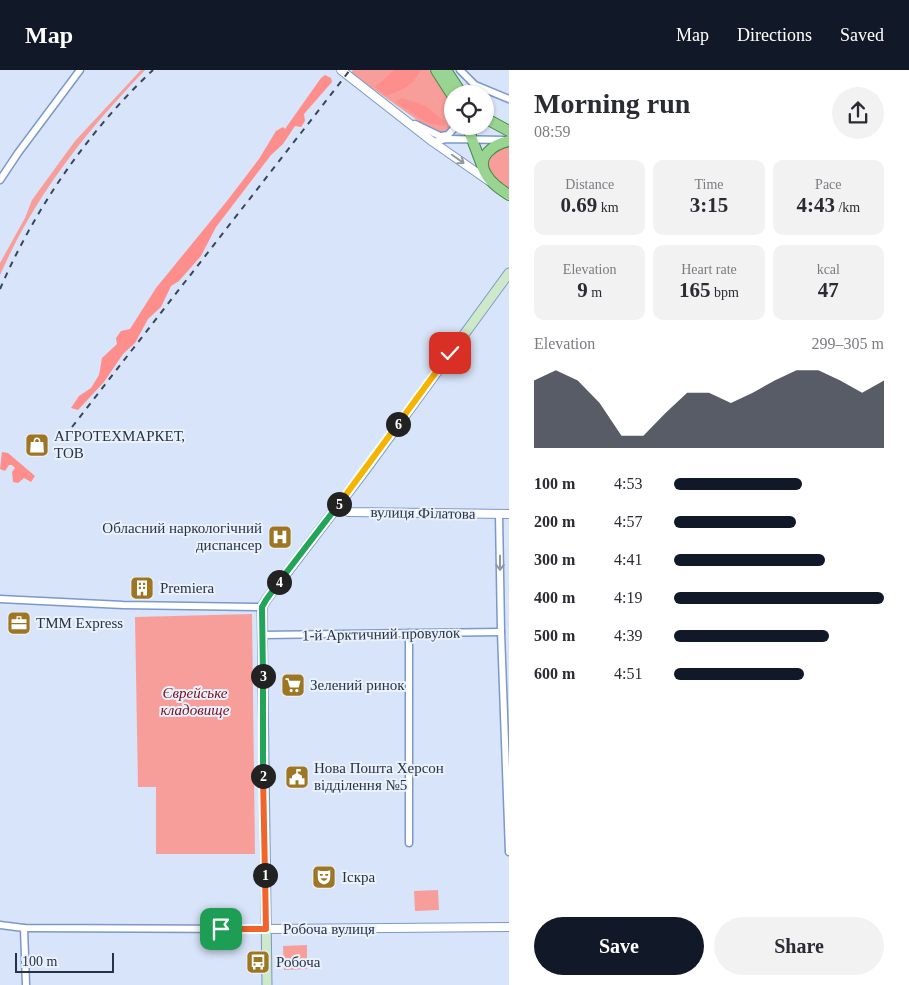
<!DOCTYPE html>
<meta charset="utf-8">
<style>
:root{--surface:#fff;--page:#f2f2f3;--text:#2b2b33;--muted:#7c7c81;--accent:#111827}
body{margin:0;font-family:"Times New Roman",serif;background:var(--page);color:var(--text);height:100vh;display:flex;flex-direction:column;font-size:19px;white-space:nowrap}
*{box-sizing:border-box;margin:0}
p{font-size:16px;color:var(--muted)}
.icon{flex:none;width:28px;height:28px;fill:none;stroke:currentColor;stroke-width:2;stroke-linecap:round;stroke-linejoin:round}
.map{position:relative;flex:1;overflow:hidden}
.panel{display:flex;flex-direction:column;background:var(--surface);width:400px}
.panel>*{flex:none}
.buttons{position:absolute;left:444px;top:15px;display:grid;gap:10px}
.buttons a{display:grid;place-items:center;width:50px;height:50px;border-radius:50%;background:var(--surface);box-shadow:0 1px 4px #0004;font-size:25px}
.scale{position:absolute;left:15px;bottom:12px;width:99px;box-sizing:border-box;padding-left:5px;border:2px solid #263246;border-top:0;font-size:14px;line-height:18px;white-space:nowrap;color:#263246;-webkit-text-stroke:4px #eaf1fc;paint-order:stroke}
.pin{position:absolute;display:grid;place-items:center;width:42px;height:42px;color:#fff;margin:-21px;border-radius:10px;box-shadow:0 2px 8px #0006}
.km{position:absolute;width:25px;height:25px;margin:-12px;border-radius:50%;background:#222;color:#fff;font-size:14px;line-height:25px;text-align:center}
.round{display:grid;place-items:center;flex:none;width:52px;height:52px;border-radius:26px;background:var(--page)}
.head{display:flex;align-items:center;justify-content:space-between;height:85px;padding:0 25px}
h1{font-size:28px;font-weight:800;line-height:38px}
.metrics{display:grid;grid-template-columns:repeat(3,1fr);gap:8px;height:85px;padding:5px 25px}
.metrics div{display:grid;align-content:center;border-radius:10px;background:var(--page);text-align:center}
.metrics b{font-size:21px;font-weight:800}
.metrics small{font-size:14px;font-weight:400}
.metrics p{font-size:14px}
.chart{height:140px;padding:10px 25px}
.chart p{display:flex;justify-content:space-between}
.chart svg{width:100%;height:90px;margin-top:5px;fill:var(--accent);opacity:.7}
.primary-button{display:flex;gap:10px;margin-top:auto;padding:10px 25px}
.primary-button a{flex:1;height:58px;border-radius:30px;background:var(--accent);color:#fff;font-size:20px;font-weight:800;line-height:58px;text-align:center}
.primary-button a+a{background:var(--page);color:var(--text)}
ul{padding:0 25px;list-style:none;font-size:16px}
li{display:grid;grid-template-columns:80px 60px 1fr;align-items:center;height:38px}
li i{height:12px;border-radius:6px;background:var(--accent)}
header{display:flex;align-items:center;gap:30px;box-sizing:border-box;height:70px;padding:0 25px;background:var(--accent);color:#fff}
header strong{font-size:24px}
nav{display:flex;gap:28px;margin-inline-start:auto;font-size:18px}
main{display:flex;flex:1;min-height:0}
.map>svg:first-child{display:block}
.green{fill:#f79e9b}
.forest{fill:#fd8e8c}
.lines{fill:none;stroke-linecap:round;stroke-linejoin:round}
.minor-casing{stroke:#7b98c9;stroke-width:9}
.tertiary-casing{stroke:#7b98c9;stroke-width:10}
.secondary-casing{stroke:#7b98c9;stroke-width:11}
.primary-casing{stroke:#468849;stroke-width:12}
.minor{stroke:#fff;stroke-width:6}
.tertiary{stroke:#fff;stroke-width:8}
.secondary{stroke:#cde9c9;stroke-width:9}
.primary{stroke:#9ad492;stroke-width:10}
.rail{stroke:#394559;stroke-width:2;stroke-dasharray:6 6;stroke-linecap:butt}
.oneway{stroke:#9298a2}
.split-1-casing{stroke:#fff;stroke-width:10}
.split-2-casing{stroke:#fff;stroke-width:10}
.split-3-casing{stroke:#fff;stroke-width:10}
.split-4-casing{stroke:#fff;stroke-width:10}
.split-5-casing{stroke:#fff;stroke-width:10}
.split-6-casing{stroke:#fff;stroke-width:10}
.split-7-casing{stroke:#fff;stroke-width:10}
.split-1{stroke:#f0652b;stroke-width:6}
.split-2{stroke:#f0652b;stroke-width:6}
.split-3{stroke:#22a559;stroke-width:6}
.split-4{stroke:#22a559;stroke-width:6}
.split-5{stroke:#22a559;stroke-width:6}
.split-6{stroke:#f5b400;stroke-width:6}
.split-7{stroke:#f5b400;stroke-width:6}
.labels{text-anchor:middle;dominant-baseline:central;stroke-width:4;stroke-linejoin:round;paint-order:stroke}
.poi-label{font-size:15px;fill:#263246;stroke:#eaf1fc;text-anchor:start}
.street-label{font-size:15px;fill:#263246;stroke:#eaf1fc}
.park-label{font-size:15px;font-style:italic;fill:#730f1c;stroke:#eaf1fc}
</style>
<header>
<strong>Map</strong>
<nav><a>Map</a><a>Directions</a><a>Saved</a></nav>
</header>
<main>
<div class="map">
<svg width="509" height="915" viewBox="0 0 509 915">
<rect width="100%" height="100%" fill="#d8e4f9"/>
<!-- green -->
<g class="green">
<path d="M141 0H145C84 64 36 124 0 205V193L25 148 32 130 75 71Z"/>
<path d="M353 0H429L452 34V56C446 62 443 64 434 62L351 3Z"/>
<path d="M509 76V120C494 108 479 99 493 80Z"/>
<polygon points="252,544 255,784 156,784 156,717 138,717 135,547"/>
<polygon points="438,820 439,840 415,841 414,821"/>
<polygon points="307,875 307,899 284,900 283,876"/>
</g>
<!-- forest -->
<g class="forest">
<path d="M394 0H421C411 17 403 20 386 26L375 17Z"/>
<polygon points="325,5 331,8 332,12 304,44 305,51 301,57 295,56 283,74 271,85 216,157 201,186 179,211 171,216 161,237 148,249 135,273 123,284 104,312 78,340 71,338 79,326 91,318 99,305 102,288 117,274 116,268 121,261 130,259 156,218 227,131 259,89 276,61 283,57 285,59 321,8"/>
<polygon points="402,28 426,36 445,52 443,56 428,53 398,34 397,30"/>
<polygon points="2,382 8,383 35,406 31,412 24,408 18,413 13,412 12,402 15,398 12,395 9,395 5,401 0,399"/>
</g>
<g class="lines">
<!-- minor casing -->
<g class="minor-casing">
<g id="minor">
<polyline points="460,0 475,15 509,29"/>
<polyline points="415,54 444,68"/>
<polyline points="441,66 448,65 456,56"/>
<polyline points="433,72 446,69 505,70"/>
<polyline points="0,110 18,83 80,0"/>
<polyline points="499,444 501,562 509,782"/>
<polyline points="0,529 123,535 262,537"/>
<polyline points="409,563 409,773"/>
<polyline points="262,565 501,562"/>
<polyline points="0,855 24,858 266,859"/>
<polyline points="24,858 26,915"/>
</g>
</g>
<!-- tertiary casing -->
<g class="tertiary-casing">
<g id="tertiary">
<polyline points="341,0 433,72 489,111"/>
<polyline points="338,435 348,442 509,444"/>
<polyline points="266,859 509,857"/>
</g>
</g>
<!-- secondary casing -->
<g class="secondary-casing">
<polyline id="secondary" points="267,915 262,537 266,530 366,399 509,203"/>
</g>
<!-- primary casing -->
<g class="primary-casing">
<g id="primary">
<polyline points="436,0 452,25"/>
<polyline points="446,0 462,24"/>
<polyline points="485,48 509,61"/>
<polyline points="467,56 483,98"/>
<path d="M509 71C495 74 475 86 486 104 491 113 500 119 509 125"/>
</g>
</g>
<!-- minor -->
<use href="#minor" class="minor"/>
<!-- tertiary -->
<use href="#tertiary" class="tertiary"/>
<!-- secondary -->
<use href="#secondary" class="secondary"/>
<!-- primary -->
<use href="#primary" class="primary"/>
<!-- rail -->
<g class="rail">
<path d="M0 219C35 138 89 60 153 0"/>
<polyline points="72,357 350,0"/>
</g>
</g>
<!-- one-way arrows -->
<defs><path id="oneway-shaft" d="M-6 0H5M1.5-3L5.5 0L1.5 3" fill="none" stroke-width="1.6" stroke-linecap="round" stroke-linejoin="round" transform="scale(1.25)"/></defs>
<g class="oneway">
<use href="#oneway-shaft" transform="translate(458 89) rotate(35)"/>
<use href="#oneway-shaft" transform="translate(500 493) rotate(90)"/>
</g>
<g class="lines">
<!-- split-1 casing -->
<g class="split-1-casing">
<polyline id="split-1" points="221,859 266,859 265,805"/>
</g>
<!-- split-2 casing -->
<g class="split-2-casing">
<polyline id="split-2" points="263,706 265,805"/>
</g>
<!-- split-3 casing -->
<g class="split-3-casing">
<polyline id="split-3" points="263,606 263,706"/>
</g>
<!-- split-4 casing -->
<g class="split-4-casing">
<polyline id="split-4" points="263,606 262,537 266,530 279,512"/>
</g>
<!-- split-5 casing -->
<g class="split-5-casing">
<polyline id="split-5" points="279,512 339,434"/>
</g>
<!-- split-6 casing -->
<g class="split-6-casing">
<polyline id="split-6" points="339,434 398,354"/>
</g>
<!-- split-7 casing -->
<g class="split-7-casing">
<polyline id="split-7" points="398,354 450,283"/>
</g>
<!-- split-1 -->
<use href="#split-1" class="split-1"/>
<!-- split-2 -->
<use href="#split-2" class="split-2"/>
<!-- split-3 -->
<use href="#split-3" class="split-3"/>
<!-- split-4 -->
<use href="#split-4" class="split-4"/>
<!-- split-5 -->
<use href="#split-5" class="split-5"/>
<!-- split-6 -->
<use href="#split-6" class="split-6"/>
<!-- split-7 -->
<use href="#split-7" class="split-7"/>
</g>
<!-- icons -->
<defs>
<g id="shop-square" transform="scale(1.25)"><rect x="-9" y="-9" width="18" height="18" rx="4" fill="#9e7623" stroke="#eaf1fc"/><path d="M-5-2.5h2.3a2.7 3.5 0 0 1 5.4 0H5L5.5 6h-11ZM-1.5-2.5h3a1.5 2.3 0 0 0-3 0Z" fill="#fff"/></g>
<g id="hospital-square" transform="scale(1.25)"><rect x="-9" y="-9" width="18" height="18" rx="4" fill="#9e7623" stroke="#eaf1fc"/><path d="M-5-5h3v3.5h4V-5h3V5h-3V1.5h-4V5h-3Z" fill="#fff"/></g>
<g id="building-square" transform="scale(1.25)"><rect x="-9" y="-9" width="18" height="18" rx="4" fill="#9e7623" stroke="#eaf1fc"/><path d="M-4-6H4V6H1V3H-1V6H-4ZM-2.5-4.3h1.7v1.8h-1.7ZM.8-4.3h1.7v1.8H.8ZM-2.5-1h1.7V.8h-1.7ZM.8-1h1.7V.8H.8Z" fill="#fff"/></g>
<g id="office-square" transform="scale(1.25)"><rect x="-9" y="-9" width="18" height="18" rx="4" fill="#9e7623" stroke="#eaf1fc"/><path d="M-6-3h4V-5.5h4V-3h4V5H-6ZM-1-4.5V-3h2v-1.5ZM-6 0V1H6V0Z" fill="#fff"/></g>
<g id="supermarket-square" transform="scale(1.25)"><rect x="-9" y="-9" width="18" height="18" rx="4" fill="#9e7623" stroke="#eaf1fc"/><path d="M-6-5.5h2.5l.6 2H6L4.5 2H-2.5L-4.4-4H-6ZM-1.5 3.2a1.3 1.3 0 1 0 .1 0ZM3 3.2a1.3 1.3 0 1 0 .1 0Z" fill="#fff"/></g>
<g id="civic-square" transform="scale(1.25)"><rect x="-9" y="-9" width="18" height="18" rx="4" fill="#9e7623" stroke="#eaf1fc"/><path d="M-.6-6.5H3V-4.5H.6V-3L4-1V1h2V6H-6V1h2V-1L-.6-3ZM-1.2 2.5V6h2.4V2.5Z" fill="#fff"/></g>
<g id="theatre-square" transform="scale(1.25)"><rect x="-9" y="-9" width="18" height="18" rx="4" fill="#9e7623" stroke="#eaf1fc"/><path d="M-5-5.5Q0-4 5-5.5V0Q5 5 0 6Q-5 5-5 0ZM-3.3-2.5H-1v1.5H-3.3ZM1-2.5H3.3v1.5H1ZM-2.8 1Q0 5.5 2.8 1Z" fill="#fff"/></g>
<g id="bus-square" transform="scale(1.25)"><rect x="-9" y="-9" width="18" height="18" rx="4" fill="#9e7623" stroke="#eaf1fc"/><path d="M-5-6H5V4H4V6H2V4H-2V6H-4V4H-5ZM-3.5-4V0h7V-4ZM-3.5 1.2v1.5H-2V1.2ZM2 1.2v1.5H3.5V1.2Z" fill="#fff"/></g>
</defs>
<g fill-rule="evenodd">
<use href="#shop-square" x="37" y="375"/>
<use href="#hospital-square" x="280" y="467"/>
<use href="#building-square" x="142" y="518"/>
<use href="#office-square" x="19" y="553"/>
<use href="#supermarket-square" x="293" y="615"/>
<use href="#civic-square" x="297" y="707"/>
<use href="#theatre-square" x="324" y="807"/>
<use href="#bus-square" x="258" y="892"/>
</g>
<g class="labels">
<!-- poi labels -->
<g class="poi-label">
<text x="54" y="366">АГРОТЕХМАРКЕТ,<tspan x="54" dy="17">ТОВ</tspan></text>
<text x="262" y="458" text-anchor="end">Обласний наркологічний<tspan x="262" dy="17">диспансер</tspan></text>
<text x="160" y="518">Premiera</text>
<text x="36" y="553">TMM Express</text>
<text x="310" y="615">Зелений ринок</text>
<text x="314" y="698">Нова Пошта Херсон<tspan x="314" dy="17">відділення №5</tspan></text>
<text x="342" y="807">Іскра</text>
<text x="276" y="892">Робоча</text>
</g>
<!-- street labels -->
<g class="street-label">
<text transform="translate(423 443) rotate(1)">вулиця Філатова</text>
<text transform="translate(381 564) rotate(-1)">1-й Арктичний провулок</text>
<text x="329" y="859">Робоча вулиця</text>
</g>
<!-- park labels -->
<g class="park-label">
<text x="195" y="623">Єврейське<tspan x="195" dy="17">кладовище</tspan></text>
</g>
</g>
</svg>
<div class="buttons">
<a><svg class="icon" aria-label="locate" viewBox="0 0 24 24"><circle cx="12" cy="12" r="6"/><path d="M12 2v4M12 18v4M2 12h4M18 12h4"/></svg></a>
</div>
<div class="scale">100 m</div>
<div class="pin" style="left:221px;top:859px;background:#1e9e55"><svg class="icon" aria-label="arrive" viewBox="0 0 24 24"><path d="M6 21V4h12l-3 4 3 4H6"/></svg></div>
<div class="pin" style="left:450px;top:283px;background:#d93025"><svg class="icon" aria-label="check" viewBox="0 0 24 24"><path d="M5 12l5 5 9-10"/></svg></div>
<b class="km" style="left:265px;top:805px">1</b>
<b class="km" style="left:263px;top:706px">2</b>
<b class="km" style="left:263px;top:606px">3</b>
<b class="km" style="left:279px;top:512px">4</b>
<b class="km" style="left:339px;top:434px">5</b>
<b class="km" style="left:398px;top:354px">6</b>
</div>
<section class="panel">
<div class="head"><div><h1>Morning run</h1><p>08:59</p></div><a class="round"><svg class="icon" aria-label="share" viewBox="0 0 24 24"><path d="M12 15V3M7 8l5-5 5 5M5 13v7h14v-7"/></svg></a></div>
<div class="metrics">
<div><p>Distance</p><b>0.69<small> km</small></b></div>
<div><p>Time</p><b>3:15</b></div>
<div><p>Pace</p><b>4:43<small> /km</small></b></div>
</div>
<div class="metrics">
<div><p>Elevation</p><b>9<small> m</small></b></div>
<div><p>Heart rate</p><b>165<small> bpm</small></b></div>
<div><p>kcal</p><b>47</b></div>
</div>
<div class="chart"><p><span>Elevation</span>299–305 m</p>
<svg viewBox="0 0 160 44" preserveAspectRatio="none"><path d="M0 44V11L10 6L20 11L30 22L40 38L50 38L60 27L70 17L80 17L90 22L100 17L110 11L120 6L130 6L140 11L150 17L160 11V44z"/></svg>
</div>
<ul>
<li><b>100 m</b>4:53<i style="width:61%"></i></li>
<li><b>200 m</b>4:57<i style="width:58%"></i></li>
<li><b>300 m</b>4:41<i style="width:72%"></i></li>
<li><b>400 m</b>4:19<i style="width:100%"></i></li>
<li><b>500 m</b>4:39<i style="width:74%"></i></li>
<li><b>600 m</b>4:51<i style="width:62%"></i></li>
</ul>
<div class="primary-button"><a>Save</a><a>Share</a></div>
</section>
</main>
